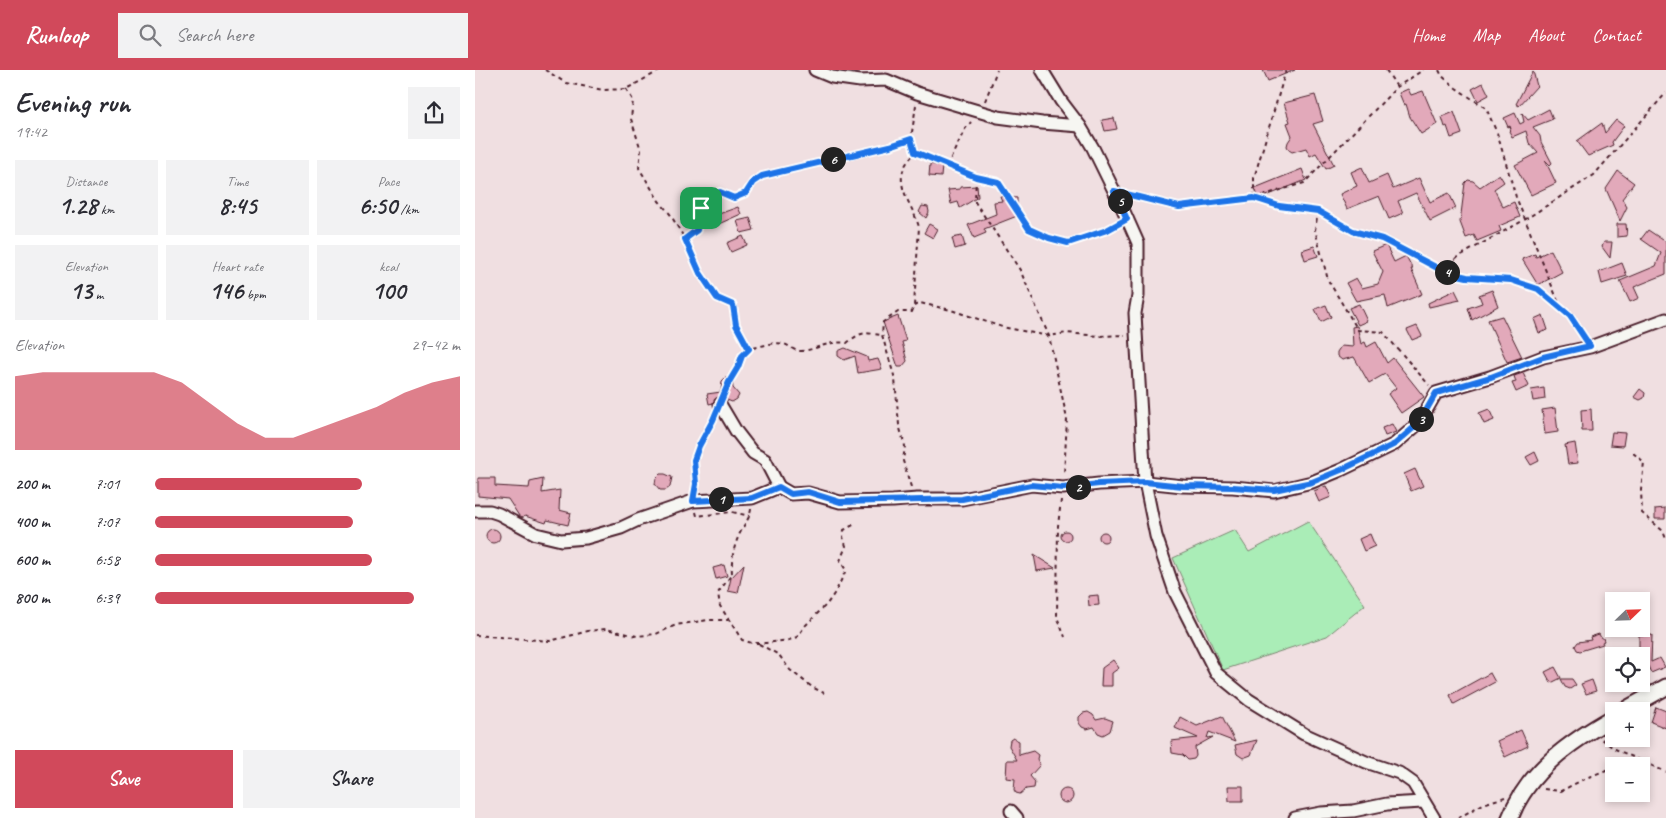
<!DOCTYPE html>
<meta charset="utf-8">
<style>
:root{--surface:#fff;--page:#f2f2f3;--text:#2b2b33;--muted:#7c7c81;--accent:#d1495b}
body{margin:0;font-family:Caveat,sans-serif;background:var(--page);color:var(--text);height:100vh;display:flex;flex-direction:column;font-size:19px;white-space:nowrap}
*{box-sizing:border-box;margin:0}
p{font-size:16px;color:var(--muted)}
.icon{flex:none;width:28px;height:28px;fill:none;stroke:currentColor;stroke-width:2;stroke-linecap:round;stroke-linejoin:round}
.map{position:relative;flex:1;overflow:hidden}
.drawer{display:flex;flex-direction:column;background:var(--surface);width:475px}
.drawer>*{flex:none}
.needle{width:32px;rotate:67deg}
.tools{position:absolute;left:1130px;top:522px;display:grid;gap:10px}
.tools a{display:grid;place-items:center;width:45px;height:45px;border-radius:0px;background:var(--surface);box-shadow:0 2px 8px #0003;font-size:25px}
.pin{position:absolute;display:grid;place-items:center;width:42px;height:42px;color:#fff;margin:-21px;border-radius:10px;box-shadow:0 2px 8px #0006}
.km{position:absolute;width:25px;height:25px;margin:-12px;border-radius:50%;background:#222;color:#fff;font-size:14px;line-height:25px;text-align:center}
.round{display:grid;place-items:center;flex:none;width:52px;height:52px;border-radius:0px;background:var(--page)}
.summary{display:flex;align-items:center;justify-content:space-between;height:85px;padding:0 15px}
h1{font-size:28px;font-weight:700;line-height:38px}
.stats{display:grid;grid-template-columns:repeat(3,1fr);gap:8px;height:85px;padding:5px 15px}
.stats div{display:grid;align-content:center;border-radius:0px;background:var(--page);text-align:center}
.stats b{font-size:25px;font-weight:700}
.stats small{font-size:14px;font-weight:400}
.stats p{font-size:14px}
.chart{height:140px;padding:10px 15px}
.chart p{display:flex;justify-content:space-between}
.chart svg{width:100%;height:90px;margin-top:5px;fill:var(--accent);opacity:.7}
.button{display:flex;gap:10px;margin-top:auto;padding:10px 15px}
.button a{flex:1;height:58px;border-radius:0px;background:var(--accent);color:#fff;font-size:20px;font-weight:700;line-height:58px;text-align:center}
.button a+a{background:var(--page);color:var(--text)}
ul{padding:0 15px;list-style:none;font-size:16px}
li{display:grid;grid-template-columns:80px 60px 1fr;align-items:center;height:38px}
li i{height:12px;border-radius:6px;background:var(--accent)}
header{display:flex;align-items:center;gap:30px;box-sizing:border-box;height:70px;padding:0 25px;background:var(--accent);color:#fff}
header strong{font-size:24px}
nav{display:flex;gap:28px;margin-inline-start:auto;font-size:18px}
.search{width:350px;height:45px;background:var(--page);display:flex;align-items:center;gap:12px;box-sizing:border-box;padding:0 18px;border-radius:0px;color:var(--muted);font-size:19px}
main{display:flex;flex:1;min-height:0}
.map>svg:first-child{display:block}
.green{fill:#aaedb7;stroke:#7a8671}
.building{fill:#e2a9ba;stroke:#4a1f2b}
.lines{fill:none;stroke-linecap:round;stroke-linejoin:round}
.street-casing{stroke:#4a1f2b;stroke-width:15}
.secondary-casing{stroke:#4a1f2b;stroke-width:19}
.path{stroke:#4a1f2b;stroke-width:2;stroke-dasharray:4 4;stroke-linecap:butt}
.street{stroke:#f6f6f2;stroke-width:11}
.secondary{stroke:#f6f6f2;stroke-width:15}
.route-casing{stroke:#fff;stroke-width:10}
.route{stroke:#1a73e8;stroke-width:6}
</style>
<header>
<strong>Runloop</strong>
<div class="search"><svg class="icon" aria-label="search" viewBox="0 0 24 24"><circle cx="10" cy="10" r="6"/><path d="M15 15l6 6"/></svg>Search here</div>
<nav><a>Home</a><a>Map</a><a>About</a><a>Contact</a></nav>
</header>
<main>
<section class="drawer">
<div class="summary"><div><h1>Evening run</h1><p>19:42</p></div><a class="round"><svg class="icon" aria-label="share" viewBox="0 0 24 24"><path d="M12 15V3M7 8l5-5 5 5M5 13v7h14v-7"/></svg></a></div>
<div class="stats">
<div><p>Distance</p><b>1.28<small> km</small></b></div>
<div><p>Time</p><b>8:45</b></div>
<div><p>Pace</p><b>6:50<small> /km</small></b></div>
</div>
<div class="stats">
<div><p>Elevation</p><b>13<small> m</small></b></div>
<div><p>Heart rate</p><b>146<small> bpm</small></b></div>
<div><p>kcal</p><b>100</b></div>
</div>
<div class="chart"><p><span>Elevation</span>29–42 m</p>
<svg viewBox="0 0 160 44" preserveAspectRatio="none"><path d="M0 44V8L10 6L20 6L30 6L40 6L50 6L60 11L70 21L80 31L90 38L100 38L110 33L120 28L130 23L140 16L150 11L160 8V44z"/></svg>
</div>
<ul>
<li><b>200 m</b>7:01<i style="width:68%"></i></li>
<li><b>400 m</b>7:07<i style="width:65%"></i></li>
<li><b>600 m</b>6:58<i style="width:71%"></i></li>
<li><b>800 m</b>6:39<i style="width:85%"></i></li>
</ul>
<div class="button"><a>Save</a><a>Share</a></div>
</section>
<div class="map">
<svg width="1191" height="748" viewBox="0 0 1191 748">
<rect width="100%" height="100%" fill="#f0dfe1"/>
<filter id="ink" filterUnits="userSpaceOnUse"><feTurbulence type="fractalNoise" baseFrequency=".02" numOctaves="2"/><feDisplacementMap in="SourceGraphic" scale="10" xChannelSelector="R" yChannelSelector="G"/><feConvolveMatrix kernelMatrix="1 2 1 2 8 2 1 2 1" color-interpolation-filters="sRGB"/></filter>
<g filter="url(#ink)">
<!-- green -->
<polygon class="green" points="833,451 890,535 852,566 748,600 698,488 760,460 774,482"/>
<!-- building -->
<g class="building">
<polygon points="788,0 820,0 793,11"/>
<polygon points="1058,1 1062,16 1044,36 1041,34"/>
<polygon points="1008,13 1014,25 1003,31 997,19"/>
<polygon points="933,19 936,25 948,21 962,54 946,64 935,47 931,34 929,35 924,23"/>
<polygon points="840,25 848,51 838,54 859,95 851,99 841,83 835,86 831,78 817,82 814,80 812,76 813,72 817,66 812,53 815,52 809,33"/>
<polygon points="1074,39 1078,49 1058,57 1065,66 1066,72 1077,93 1075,95 1070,90 1081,113 1056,125 1040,95 1063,83 1054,73 1051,61 1037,67 1034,61 1036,59 1035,56 1033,57 1029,48 1040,43 1045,54 1049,52 1047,43 1053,50"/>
<polygon points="979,42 987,64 976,68 972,56 970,57 967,47"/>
<polygon points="639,48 642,59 630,61 627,50"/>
<polygon points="1141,50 1149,56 1137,72 1138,75 1113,86 1102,71 1127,53 1130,63"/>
<polygon points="455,94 467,96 466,107 454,106"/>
<polygon points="887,97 894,113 912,105 918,119 944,108 955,132 974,123 981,138 955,151 941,123 923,131 928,143 914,149 904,126 872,139 865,124 882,116 876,102"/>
<polygon points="827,99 831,110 784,129 780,118"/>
<polygon points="1143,101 1159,113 1147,129 1152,137 1145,151 1131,119"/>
<polygon points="1024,104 1029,112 1019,119 1028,137 1039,132 1045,147 1024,156 1026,161 1002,171 999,165 991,168 985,152 990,113 993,110 998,111 1005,117"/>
<polygon points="502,116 503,127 485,138 483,132 476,134 473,120 485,119 485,117"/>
<polygon points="525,126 542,128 542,146 509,159 511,163 499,168 493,155 521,144 519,132 527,131"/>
<polygon points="447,136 453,137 454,142 451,148 444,142"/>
<polygon points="263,137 266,144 237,157 233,148"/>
<polygon points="275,148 279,160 266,163 262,151"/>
<polygon points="454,154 463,159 458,168 449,163"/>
<polygon points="1142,154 1151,154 1152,166 1142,167"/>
<polygon points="1173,160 1191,172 1191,204 1159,217 1164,228 1155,232 1145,211 1181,196 1186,183 1166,169"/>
<polygon points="268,166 272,175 256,182 252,173"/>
<polygon points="487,166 490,176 480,179 477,168"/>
<polygon points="1129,172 1137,172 1135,188 1127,177"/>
<polygon points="911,175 919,192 931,186 938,199 936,199 947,224 913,238 910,225 881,231 871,213 881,208 887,218 903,214 908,202 897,181"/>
<polygon points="839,176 843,186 830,190 827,180"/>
<polygon points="1076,180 1087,202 1063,215 1047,189 1060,184 1061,187"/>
<polygon points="1147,193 1152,206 1127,214 1124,202"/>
<polygon points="980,220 985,230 954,237 953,233"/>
<polygon points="1017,220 1023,236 997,250 993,238 1007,233 1004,225"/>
<polygon points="884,234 892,251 883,255 874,238"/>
<polygon points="851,235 856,247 846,252 840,239"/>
<polygon points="1068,245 1073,260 1064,263 1059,249"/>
<polygon points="423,246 431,271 427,272 432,291 427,297 423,297 408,252"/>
<polygon points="1027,246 1047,287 1032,292 1013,250"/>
<polygon points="882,256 886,274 890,272 892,277 901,272 912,293 918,288 949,327 926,343 913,324 921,318 910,304 894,313 879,287 867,290 862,286 862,282 866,276 878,277 877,257"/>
<polygon points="942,256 947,266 937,270 932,260"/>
<polygon points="370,278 392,287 393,291 403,289 407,299 383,303 380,286 369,290 363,286 363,281"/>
<polygon points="1048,303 1054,316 1041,322 1037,313 1041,312 1039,306"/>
<polygon points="250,308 254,308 257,310 258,318 264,325 262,329 257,332 244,327 241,328 238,333 234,334 232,324 246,322 247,311"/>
<polygon points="1069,318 1070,329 1058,331 1056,320"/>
<polygon points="1165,319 1170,323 1169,328 1165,330 1159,327"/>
<polygon points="1080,338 1083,362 1070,364 1067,340"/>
<polygon points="1014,339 1019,350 1009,354 1004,343"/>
<polygon points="1116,339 1117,361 1107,361 1106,340"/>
<polygon points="917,354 921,362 910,366 907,358"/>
<polygon points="1137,362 1150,363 1148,376 1135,375"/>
<polygon points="1100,373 1103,393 1093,394 1090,375"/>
<polygon points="1060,382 1064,391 1056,395 1051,387"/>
<polygon points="940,399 948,416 936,421 929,404"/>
<polygon points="185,404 190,404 197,407 195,417 191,420 185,420 180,414 181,408"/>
<polygon points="3,408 20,408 20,416 54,418 55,412 68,409 67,423 85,420 84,440 96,443 93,455 72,450 71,453 50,446 47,448 44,446 33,429 3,426"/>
<polygon points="851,416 856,427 844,432 839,421"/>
<polygon points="1190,438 1190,449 1180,449 1180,439"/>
<circle cx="18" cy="466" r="7"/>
<circle cx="591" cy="466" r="5"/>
<circle cx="629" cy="467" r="5"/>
<polygon points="895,464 900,476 889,481 884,469"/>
<polygon points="559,485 580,498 562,501"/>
<polygon points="269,494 263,523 253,521 256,508"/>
<polygon points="249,495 252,506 241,509 238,498"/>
<polygon points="623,525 624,535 614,536 613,526"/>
<polygon points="1124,564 1126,568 1128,568 1129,571 1127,572 1128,574 1105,581 1102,580 1100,576 1103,572 1116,570 1115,567"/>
<polygon points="1164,565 1177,565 1176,592 1185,588 1190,597 1176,603 1173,596 1166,598 1166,580 1164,580"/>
<polygon points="638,590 644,598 637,603 637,616 626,616 627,598"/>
<polygon points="1080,597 1086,608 1076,613 1070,602"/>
<polygon points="1015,603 1020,612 979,634 975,625"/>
<polygon points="1086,609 1097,609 1101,615 1095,619 1090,617"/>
<polygon points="1117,610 1121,621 1111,624 1106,614"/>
<polygon points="1181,637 1191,641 1191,658 1176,652"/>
<polygon points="613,642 618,645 621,650 630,648 638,651 635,661 628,665 623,663 619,657 612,659 607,657 604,653 604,647 608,643"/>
<polygon points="747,646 760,672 734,662 732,668 738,667 720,677 721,686 719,689 713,690 708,685 697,683 696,671 723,668 700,658 705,647 722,656"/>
<polygon points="1046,660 1053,676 1030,687 1022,671"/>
<polygon points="538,668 544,671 544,685 558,681 563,685 562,689 565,695 555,706 560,712 559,718 551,719 545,724 541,723 539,720 540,709 531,708 532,690 542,690 534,676 535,670"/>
<polygon points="782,670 776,685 768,688 762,684 760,675"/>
<polygon points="753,716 768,716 768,731 754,731"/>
<circle cx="591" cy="726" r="7"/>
</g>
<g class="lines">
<!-- street casing -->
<g class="street-casing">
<g id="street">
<polyline points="340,0 357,7 385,11 411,10 442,23 523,47 567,53 605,56"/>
<polyline points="567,0 586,31 605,56 618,78 647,137 663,173 663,226 660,243 661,262 670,412 681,466 700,522 741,603 774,630 829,664 891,692 924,703 938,713 959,748"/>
<polyline points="245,334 261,361 278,383 290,390 304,417 316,424 333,423 365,432 418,431 442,429 487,429 557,415 588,418 624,414 670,412 708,416 758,417 799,421 837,412 866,400 920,374 944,353 961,323 1015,307 1068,287 1115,277 1191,249"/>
<polyline points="0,441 15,441 24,444 61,464 86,470 111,468 146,458 163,450 218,431 277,428 304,417"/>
<polyline points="536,741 542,748"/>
<polyline points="820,748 846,743 878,741 912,734 948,732"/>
</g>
</g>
<!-- secondary casing -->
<g class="secondary-casing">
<g id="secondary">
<polyline points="1148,641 1191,617"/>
<path d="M1035 748C1053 701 1096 671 1139 647"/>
</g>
</g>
<!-- path -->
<g class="path">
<polyline points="70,0 91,13 128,20 151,19 186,0"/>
<polyline points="811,0 779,108 779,128 804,137 843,141 878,161 907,169 970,202 992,207 1036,210 1063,219 1095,246 1109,266"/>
<polyline points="911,0 922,17"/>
<polyline points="964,0 967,6 981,18 1011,38 1022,63 1041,127 1085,236"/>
<path d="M151 19 158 30 156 49 166 80 164 98 184 131 195 144 210 169 225 203 242 228 257 235 261 255 274 279C284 277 299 271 309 274 316 276 319 282 327 281 344 279 354 270 372 273 388 260 389 263 407 265"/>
<polyline points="510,31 522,0"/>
<polyline points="441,35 436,69 440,83 501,107 523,112 554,159 574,168 593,173 632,160 643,154"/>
<polyline points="472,96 490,59 496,52"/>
<polyline points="501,107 500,132 545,200 574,266 592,349 589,405"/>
<polyline points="654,124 704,137 779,128 829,113 922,17 948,0"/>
<polyline points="843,141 840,160 853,210 883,260 908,262 954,315"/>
<path d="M210 169 222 160C225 140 225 130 245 122L259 129 271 123 278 112 287 106 395 80 415 77 436 69"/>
<polyline points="970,202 981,188 1051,149 1119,105 1191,23"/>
<polyline points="439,236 445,233 476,240 527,257 574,266 592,263 624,266 650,265"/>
<path d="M249 322C253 313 259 306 263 297 267 289 268 285 274 279"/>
<polyline points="1158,383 1169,392 1166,420 1167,443 1188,461 1191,469"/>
<path d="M436 417 428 391 430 376 424 355 420 309 407 265 408 252 423 242H437L439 236 444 157C436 129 412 110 440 83"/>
<polyline points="220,418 219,390 224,376 239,347"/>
<polyline points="586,430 583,456 582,547 590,567"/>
<path d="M276 439C275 448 270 453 266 461 259 475 256 488 257 504L243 523 245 536 267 570 277 573H291L314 570 322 567 330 556 352 534 361 521 371 500 365 491 371 476 368 467 369 460 380 454"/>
<polyline points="221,442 222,446 257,442 275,446"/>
<polyline points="0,565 75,571 113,561 131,559 162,566 181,564 201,555 233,550 253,550"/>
<polyline points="284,574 304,585 315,600 337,617 349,623"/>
<polyline points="1127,669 1138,678 1191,702"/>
<polyline points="1144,696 1165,691"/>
<polyline points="1069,719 1086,721 1111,708 1139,697"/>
<polyline points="983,748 1008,734 1030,727"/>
</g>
<!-- street -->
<use href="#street" class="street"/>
<!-- secondary -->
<use href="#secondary" class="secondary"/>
</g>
</g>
<g class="lines" filter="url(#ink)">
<!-- route casing -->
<g class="route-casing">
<path id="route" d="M436 69 440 82 501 107 523 112 554 159 574 168 593 173 632 160 652 149 639 121 704 137 779 128 804 136 843 141 878 161 907 169 970 202 992 207 1036 210 1063 219 1095 246 1115 276 1068 287 1016 307 961 323 944 353 920 374 866 400 837 412 799 420 758 417 708 416 670 412 624 414 588 418 556 415 487 429 365 432 333 422 316 424 304 417 277 428 218 431 221 414 219 390 224 376 238 350 254 312 263 297 267 286 274 279 261 255 258 235 242 228 225 203 210 169 222 160C225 140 225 130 245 122L259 128 271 123 278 112 287 106 415 76Z"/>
</g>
<!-- route -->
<use href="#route" class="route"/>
</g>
</svg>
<div class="tools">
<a><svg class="needle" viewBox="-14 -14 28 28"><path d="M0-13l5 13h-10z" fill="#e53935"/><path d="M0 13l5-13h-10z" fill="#7c7c81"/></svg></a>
<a><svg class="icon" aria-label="locate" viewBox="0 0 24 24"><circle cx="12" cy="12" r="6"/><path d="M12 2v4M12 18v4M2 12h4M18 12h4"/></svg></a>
<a>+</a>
<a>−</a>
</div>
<div class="pin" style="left:226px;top:138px;background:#1e9e55"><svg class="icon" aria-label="arrive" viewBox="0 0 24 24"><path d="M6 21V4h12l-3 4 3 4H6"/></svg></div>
<b class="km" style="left:246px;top:429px">1</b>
<b class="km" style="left:603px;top:417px">2</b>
<b class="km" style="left:946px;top:349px">3</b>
<b class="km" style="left:972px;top:202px">4</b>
<b class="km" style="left:645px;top:131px">5</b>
<b class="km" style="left:358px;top:89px">6</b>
</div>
</main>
